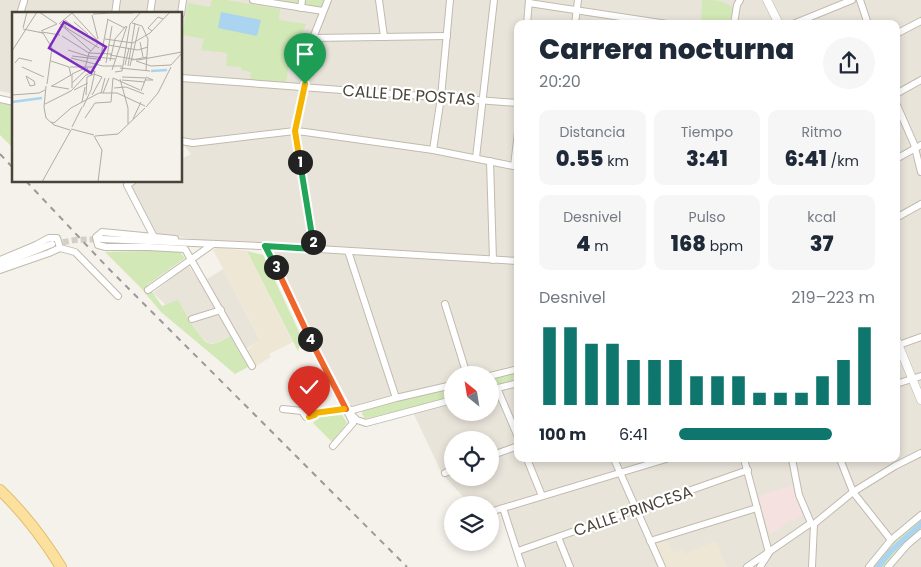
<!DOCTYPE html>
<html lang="es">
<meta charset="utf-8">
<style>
:root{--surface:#fff;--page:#f6f6f7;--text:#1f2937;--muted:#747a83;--accent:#0f766e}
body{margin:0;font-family:Poppins,sans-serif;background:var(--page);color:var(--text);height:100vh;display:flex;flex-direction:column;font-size:19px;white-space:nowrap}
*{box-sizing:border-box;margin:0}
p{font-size:16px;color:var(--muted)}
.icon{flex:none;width:28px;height:28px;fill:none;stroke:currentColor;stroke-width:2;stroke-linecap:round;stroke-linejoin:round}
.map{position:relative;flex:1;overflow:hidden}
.sheet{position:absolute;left:514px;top:20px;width:386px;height:442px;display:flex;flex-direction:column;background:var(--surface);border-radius:10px;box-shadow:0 2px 8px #0003}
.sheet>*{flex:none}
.needle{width:32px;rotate:330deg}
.controls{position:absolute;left:444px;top:366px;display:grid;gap:10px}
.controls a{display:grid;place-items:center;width:55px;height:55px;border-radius:50%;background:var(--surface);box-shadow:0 2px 8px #0003;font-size:25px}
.pin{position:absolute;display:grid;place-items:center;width:42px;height:42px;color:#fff;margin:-51px -21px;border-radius:50% 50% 50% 0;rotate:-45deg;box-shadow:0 0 5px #0007}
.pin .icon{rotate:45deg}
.km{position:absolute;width:25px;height:25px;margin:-12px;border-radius:50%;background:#222;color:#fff;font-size:14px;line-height:25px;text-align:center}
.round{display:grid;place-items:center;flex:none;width:52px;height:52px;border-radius:26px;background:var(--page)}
.overview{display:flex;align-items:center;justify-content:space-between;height:85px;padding:0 25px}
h1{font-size:28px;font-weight:800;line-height:38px}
.stats{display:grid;grid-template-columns:repeat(3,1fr);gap:8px;height:85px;padding:5px 25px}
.stats div{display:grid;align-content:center;border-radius:10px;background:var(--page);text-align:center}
.stats b{font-size:21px;font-weight:800}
.stats small{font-size:14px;font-weight:400}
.stats p{font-size:14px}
.chart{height:140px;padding:10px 25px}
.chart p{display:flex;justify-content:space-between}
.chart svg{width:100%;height:90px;margin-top:5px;stroke:var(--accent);stroke-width:6}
ul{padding:0 25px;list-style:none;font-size:16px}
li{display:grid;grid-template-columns:80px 60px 1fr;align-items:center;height:38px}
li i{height:12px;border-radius:6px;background:var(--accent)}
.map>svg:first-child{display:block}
.residential{fill:#e9e4da;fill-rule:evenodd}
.education{fill:#eee7d6}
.medical{fill:#f5e2e0}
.green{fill:#d2e8b6}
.water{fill:#aad4ef}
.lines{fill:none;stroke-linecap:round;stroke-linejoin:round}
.canal{stroke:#aad4ef;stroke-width:5.5}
.minor-tunnel{stroke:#d3cfc7;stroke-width:6;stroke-dasharray:6 3;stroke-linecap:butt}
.minor-casing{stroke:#c1baae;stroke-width:8}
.tertiary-casing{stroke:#c1baae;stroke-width:9}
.primary-casing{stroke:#e2bd6d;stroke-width:12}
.minor{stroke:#fff;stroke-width:6}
.tertiary{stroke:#fff;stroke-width:8}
.primary{stroke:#fce09e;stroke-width:10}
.rail{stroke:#999;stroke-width:2;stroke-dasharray:6 6;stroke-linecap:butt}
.split-1-casing{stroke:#fff;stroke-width:10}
.split-2-casing{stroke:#fff;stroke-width:10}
.split-3-casing{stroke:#fff;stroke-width:10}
.split-4-casing{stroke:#fff;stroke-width:10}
.split-5-casing{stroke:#fff;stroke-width:10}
.split-6-casing{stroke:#fff;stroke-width:10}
.split-1{stroke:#f5b400;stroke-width:6}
.split-2{stroke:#22a559;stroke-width:6}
.split-3{stroke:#22a559;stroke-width:6}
.split-4{stroke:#f0652b;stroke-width:6}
.split-5{stroke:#f0652b;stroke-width:6}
.split-6{stroke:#f5b400;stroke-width:6}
.labels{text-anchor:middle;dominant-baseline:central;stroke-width:4.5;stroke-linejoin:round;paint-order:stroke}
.street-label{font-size:16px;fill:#4a4339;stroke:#fff}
.inset-river{fill:none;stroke:#aad4ef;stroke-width:2.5}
.inset-road{fill:none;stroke:#b1aca4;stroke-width:1}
.view{fill:#7b2cbf;fill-opacity:0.15;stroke:#7b2cbf;stroke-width:2.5}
.inset-edge{fill:none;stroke:#4a4339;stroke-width:2.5}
</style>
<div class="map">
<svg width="921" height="567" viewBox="0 0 921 567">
<rect width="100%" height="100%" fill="#f5f2eb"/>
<!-- residential -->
<g class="residential">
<path d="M0 0H921V567H524L507 511 490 512V505H471L442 474 404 393 352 408 314 337 270 243H222L157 234 130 184 135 181H181V159L191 154 181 142V14H14V94L0 91ZM518 24H896V459H518ZM452 375H490V412H452ZM452 440H490V478H452Z"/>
<polygon points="188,265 199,281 207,279 223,269 260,340 246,349 230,336 216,343 209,343 201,338 178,301 166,305 153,293"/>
</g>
<!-- education -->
<g class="education">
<polygon points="217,247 247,251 293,342 269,354 271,357 256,366 247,350 260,339 213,250"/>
<polygon points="668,540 674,553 683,550 685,554 716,541 727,567 665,567 656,547 658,543"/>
</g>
<!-- medical -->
<polygon class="medical" points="793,485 803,515 794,521 792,519 771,534 767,526 759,496"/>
<!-- green -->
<g class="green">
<polygon points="212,0 226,0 280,9 279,20 306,24 303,31 297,68 288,67 286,84 250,80 251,72 242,70 241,67 226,66 227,53 201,50 204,39 182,35 188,3 210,7"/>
<polygon points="276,0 324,0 321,8"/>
<path d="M702 0C715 0 723 0 733 8L729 24H701Z"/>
<polygon points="0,101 14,105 14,149 0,135"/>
<path d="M142 251H179L185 258 147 285 162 306 178 300C184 310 199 339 208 343 215 346 224 339 230 336L248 367 235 374 161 312 140 287 105 252Z"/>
<polygon points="247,251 263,255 302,338 298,351"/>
<polygon points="517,371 517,380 490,387 490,378"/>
<polygon points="452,387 452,397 365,419 362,414 363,410"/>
<polygon points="342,415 347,423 332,442 313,423 319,417"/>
<polygon points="921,518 921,530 893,555 884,567 872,567 892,542"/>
</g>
<!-- water -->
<polygon class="water" points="221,12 261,20 257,36 218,28"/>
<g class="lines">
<!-- canal -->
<polyline class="canal" points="878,567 891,551 921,524"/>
<!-- minor-tunnel -->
<polyline class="minor-tunnel" points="54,244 75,240 101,239"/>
<!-- minor casing -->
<g class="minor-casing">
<g id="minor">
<polyline points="253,0 323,11"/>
<polyline points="379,0 384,37"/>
<polyline points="860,0 868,24"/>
<polyline points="529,3 667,24"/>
<polyline points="301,8 302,0"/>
<polyline points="20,14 24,1"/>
<polyline points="115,14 117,0"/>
<polyline points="150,14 152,0"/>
<polyline points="181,14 183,0"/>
<polyline points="527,24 529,0"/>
<polyline points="575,24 578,0"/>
<polyline points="734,24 737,5 740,0"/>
<polyline points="793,24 852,0"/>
<polyline points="896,34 921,21"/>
<polyline points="313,38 447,36"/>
<polyline points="181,78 518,103"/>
<polyline points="896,94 921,80"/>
<polyline points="0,99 14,102"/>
<polyline points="896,103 914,144 921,172"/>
<polyline points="181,141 193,143 295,131 305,132 433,150 518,167"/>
<polyline points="433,150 441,97 450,0"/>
<polyline points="476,158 494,0"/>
<polyline points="896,159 921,145"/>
<polyline points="490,161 493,260"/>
<polyline points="514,166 518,132"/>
<polyline points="133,181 127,185 154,237"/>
<polyline points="896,218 921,204"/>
<polyline points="102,239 285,247 518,261"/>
<polyline points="175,239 102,232 96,237 98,245 106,247 148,247 185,249 252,366"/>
<polyline points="265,246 353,423 333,446"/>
<polyline points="60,248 75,252 118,296"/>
<polyline points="314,249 295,131 313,38 328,0"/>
<polyline points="348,251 396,398"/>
<polyline points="0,260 36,245 49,238 57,238 60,248 49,253 0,270"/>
<polyline points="0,265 52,244"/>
<polyline points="148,290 213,244"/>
<polyline points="445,304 467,375"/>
<polyline points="192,319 221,310"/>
<polyline points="896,346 921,337"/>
<polyline points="490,376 518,369"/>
<polyline points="896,384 921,376"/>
<polyline points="497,388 518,437"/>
<polyline points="490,390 518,383"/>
<polygon points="307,408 315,412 315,415 306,417 302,411 304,409"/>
<polyline points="283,409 302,411"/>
<polyline points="315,413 346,409 353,410 396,398 452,385"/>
<polyline points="350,413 357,420 366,423 452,400"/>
<polyline points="490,456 518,446"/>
<polyline points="527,459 542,496"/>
<polyline points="614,459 662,567"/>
<polyline points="744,459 769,553 760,567"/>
<polyline points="792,459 799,495 811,523"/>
<polyline points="840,459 853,492 891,540"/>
<polyline points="445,473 452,470"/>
<polyline points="503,508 522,567"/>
<polyline points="490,512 666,459"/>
<polyline points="558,537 570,567"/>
<polyline points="650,541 757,508"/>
<polyline points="518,551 748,470"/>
<polyline points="747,567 811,523 814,524 853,492 895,466 921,453"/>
<polyline points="812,567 814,524"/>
<polyline points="869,567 891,540 921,515"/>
<polyline points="888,567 907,545 921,533"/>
</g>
</g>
<!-- tertiary casing -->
<g class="tertiary-casing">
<g id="tertiary">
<polyline points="767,0 779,24"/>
<polyline points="896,339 921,400"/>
</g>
</g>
<!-- primary casing -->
<g class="primary-casing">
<path id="primary" d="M0 490C24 513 43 538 61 567"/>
</g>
<!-- minor -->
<use href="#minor" class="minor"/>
<!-- tertiary -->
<use href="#tertiary" class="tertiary"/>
<!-- primary -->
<use href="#primary" class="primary"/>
<!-- rail -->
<g class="rail">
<polyline points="0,154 14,169"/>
<polyline points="26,181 109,269 407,567"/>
</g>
</g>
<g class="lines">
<!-- split-1 casing -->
<g class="split-1-casing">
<polyline id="split-1" points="300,162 295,131 305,84"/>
</g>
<!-- split-2 casing -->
<g class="split-2-casing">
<polyline id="split-2" points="300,162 313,242"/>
</g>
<!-- split-3 casing -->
<g class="split-3-casing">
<polyline id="split-3" points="276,267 265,246 314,249 313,242"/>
</g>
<!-- split-4 casing -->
<g class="split-4-casing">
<polyline id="split-4" points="276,267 310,339"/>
</g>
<!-- split-5 casing -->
<g class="split-5-casing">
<polyline id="split-5" points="310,339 346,409 344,409"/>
</g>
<!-- split-6 casing -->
<g class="split-6-casing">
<polyline id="split-6" points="309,417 315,415 315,413 344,409"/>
</g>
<!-- split-1 -->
<use href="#split-1" class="split-1"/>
<!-- split-2 -->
<use href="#split-2" class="split-2"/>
<!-- split-3 -->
<use href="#split-3" class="split-3"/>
<!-- split-4 -->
<use href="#split-4" class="split-4"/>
<!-- split-5 -->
<use href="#split-5" class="split-5"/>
<!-- split-6 -->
<use href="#split-6" class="split-6"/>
</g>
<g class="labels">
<!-- street labels -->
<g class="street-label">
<text transform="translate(409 95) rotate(4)">CALLE DE POSTAS</text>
<text transform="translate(633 511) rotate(-19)">CALLE PRINCESA</text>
</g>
</g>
<!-- overview -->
<g transform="translate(12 12)">
<rect width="170" height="170" fill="#f5f2eb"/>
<path class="inset-river" d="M139 59 155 58M0 90 30 86"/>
<path class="inset-road" d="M27 0 45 12M60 1 87 30M101 1H121M81 2 101 1M80 3 86 27M95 7 113 16M53 8 67 19M62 10 76 22M47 11 79 39M48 11 60 1M53 11V15L87 36M120 11 130 14 136 27 134 58M118 12 129 0M11 16 15 0M11 17 31 21 27 20M29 19 45 12M140 19 136 16 146 5 151 7M30 20 48 23M31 21 40 36 35 72M50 24 77 41 100 42M93 27 121 31 138 21 158 0M128 30 131 45M96 33 126 38 136 35M56 38 75 44 103 47M0 39 25 0M98 43 126 48 170 40M60 44 85 47M59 46 91 54H110M120 48 135 45M39 49 57 55 59 64M88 49 96 7M98 49 103 27 114 14M124 49 139 54 159 53M3 51 7 46 20 49M94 51 100 14M113 53 117 36M159 53 170 41M116 54 123 11M118 54 127 15M10 55 32 65M58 55H83M108 56 138 59M100 58 115 14M103 60 110 59 118 12M14 64 22 69 23 73 18 74ZM110 65 134 66 129 79M101 66 128 78M108 67 116 96V112M110 68 133 70M133 68H141L134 65M60 71 76 56M34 74 32 95 34 106 42 113 58 118M39 74 57 77M40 74 59 63M60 76V62L73 56 77 41 87 30M102 76 114 75 132 82M62 78 76 71M89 81 93 66M91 81 97 66M0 83 27 81 33 78M74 83 75 65 82 62 90 65M80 83 90 65M70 90 73 75M83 91 99 90 101 66M33 92 59 79 74 63M71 95 79 78 83 59 74 63M134 95 146 81 159 55M73 106 83 91M121 107 129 90M39 110 42 111 59 96 87 81H105L133 94M60 115 70 95M59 117 82 123M82 124 90 138 86 170M83 124 106 122 133 96M30 170 59 118"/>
<path class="view" d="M52 10 94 35 79 61 37 36Z"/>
<rect width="170" height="170" class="inset-edge"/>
</g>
</svg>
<div class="controls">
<a><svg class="needle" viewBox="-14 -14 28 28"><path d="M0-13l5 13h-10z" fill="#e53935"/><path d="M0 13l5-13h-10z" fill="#747a83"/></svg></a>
<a><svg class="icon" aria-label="locate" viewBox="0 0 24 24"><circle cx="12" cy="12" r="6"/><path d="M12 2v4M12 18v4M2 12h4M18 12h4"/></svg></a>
<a><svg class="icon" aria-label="layers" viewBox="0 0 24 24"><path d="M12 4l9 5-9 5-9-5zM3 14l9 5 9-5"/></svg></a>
</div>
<div class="pin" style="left:305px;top:84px;background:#1e9e55"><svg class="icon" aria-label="arrive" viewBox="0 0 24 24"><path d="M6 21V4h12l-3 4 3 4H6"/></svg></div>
<div class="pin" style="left:309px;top:417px;background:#d93025"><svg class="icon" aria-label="check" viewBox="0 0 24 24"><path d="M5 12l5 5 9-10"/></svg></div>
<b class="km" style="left:300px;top:162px">1</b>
<b class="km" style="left:313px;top:242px">2</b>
<b class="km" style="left:276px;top:267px">3</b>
<b class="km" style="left:310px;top:339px">4</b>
<section class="sheet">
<div class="overview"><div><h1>Carrera nocturna</h1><p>20:20</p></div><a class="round"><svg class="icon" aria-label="share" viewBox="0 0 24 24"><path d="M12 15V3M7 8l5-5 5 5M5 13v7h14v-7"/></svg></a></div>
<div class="stats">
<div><p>Distancia</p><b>0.55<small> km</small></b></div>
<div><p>Tiempo</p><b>3:41</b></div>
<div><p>Ritmo</p><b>6:41<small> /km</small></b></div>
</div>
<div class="stats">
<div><p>Desnivel</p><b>4<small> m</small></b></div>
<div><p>Pulso</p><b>168<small> bpm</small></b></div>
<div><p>kcal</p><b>37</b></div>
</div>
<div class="chart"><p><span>Desnivel</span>219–223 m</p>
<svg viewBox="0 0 160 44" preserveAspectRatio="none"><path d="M5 44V6M15 44V6M25 44V14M35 44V14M45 44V22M55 44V22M65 44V22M75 44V30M85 44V30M95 44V30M105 44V38M115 44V38M125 44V38M135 44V30M145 44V22M155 44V6"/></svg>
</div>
<ul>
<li><b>100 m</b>6:41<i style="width:78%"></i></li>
</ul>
</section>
</div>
